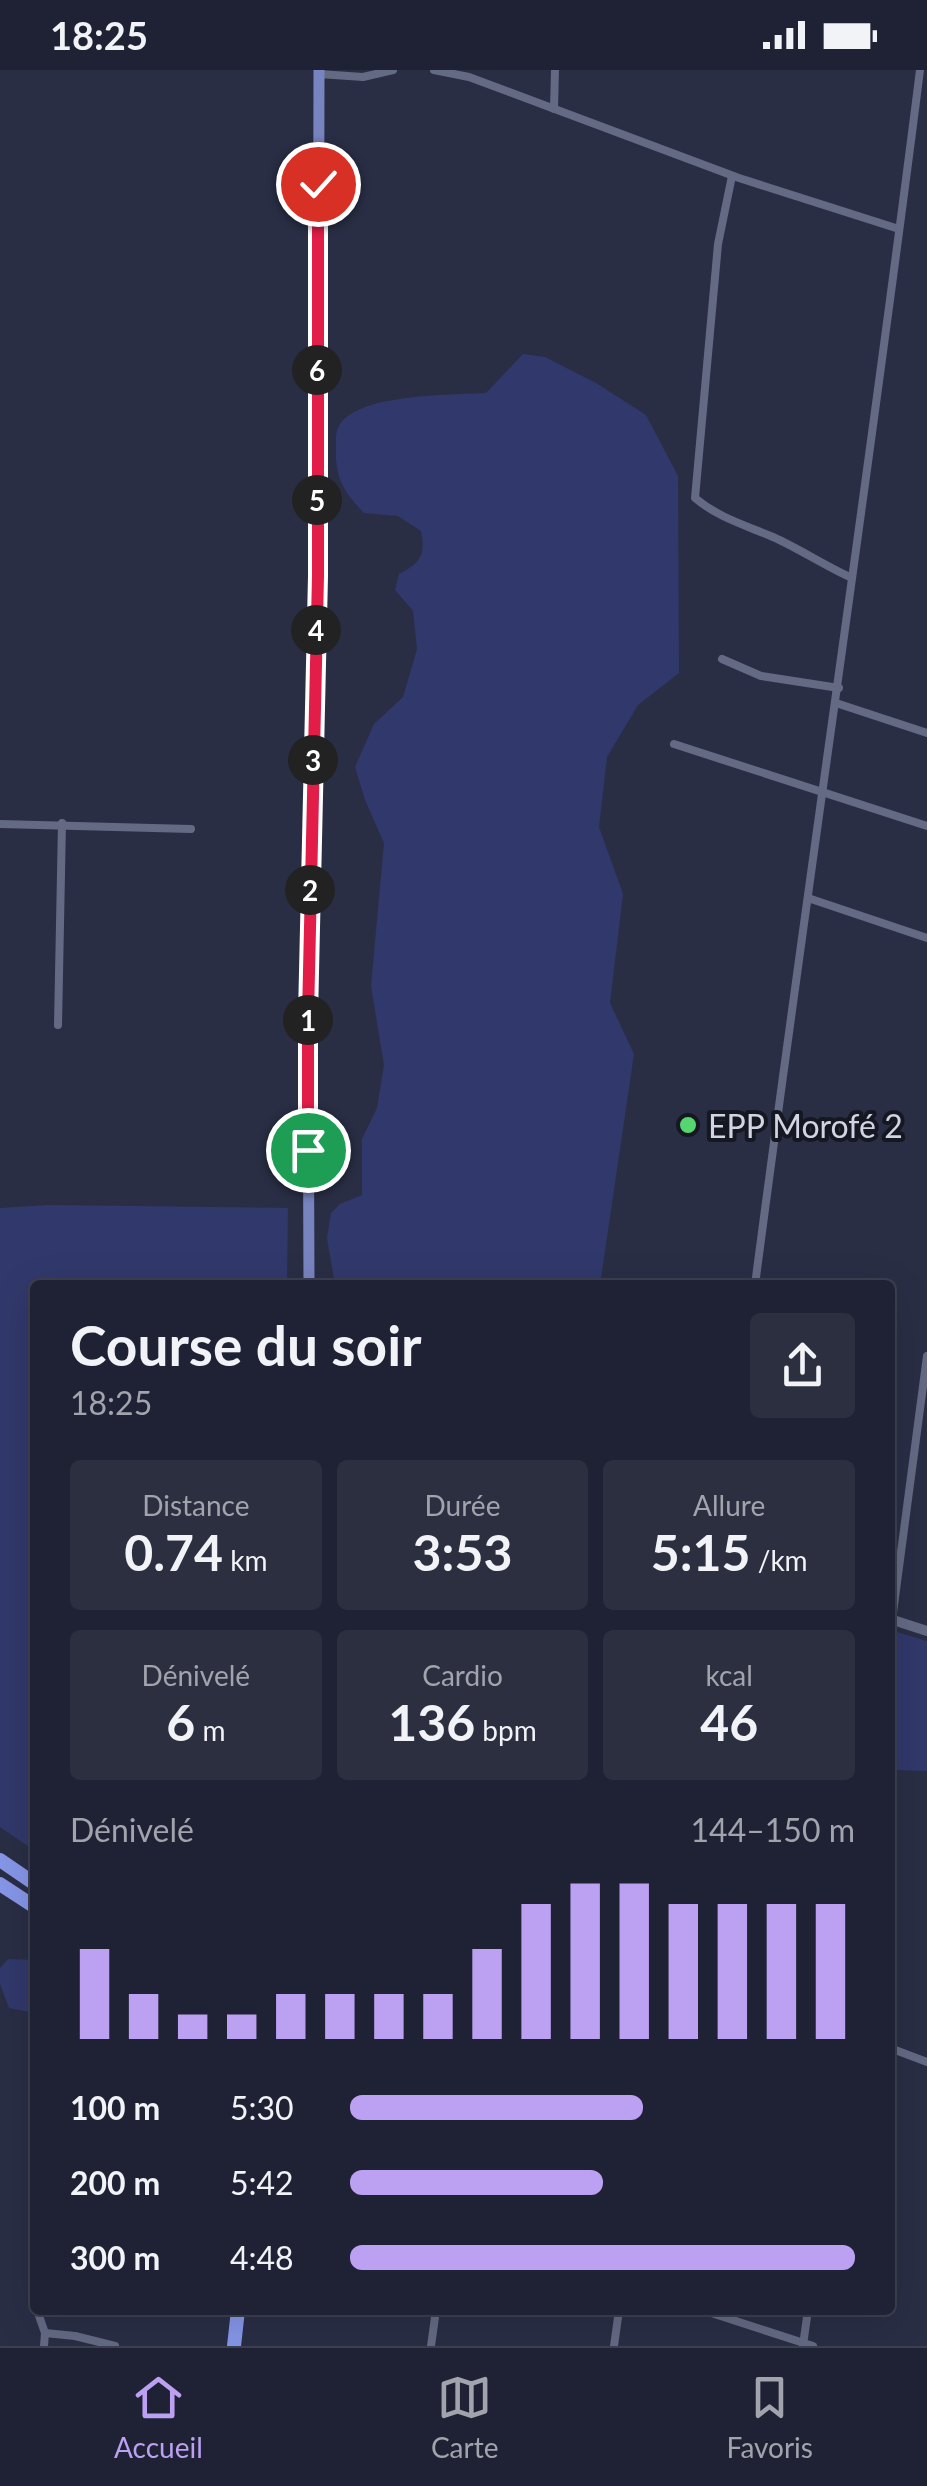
<!DOCTYPE html>
<html lang="fr">
<meta charset="utf-8">
<style>
:root{--surface:#1f2234;--page:#2c2f40;--text:#f1f3f6;--muted:#a1a4ac;--line:#3c3f4f;--accent:#bca0f2}
body{margin:0;font-family:Lato,sans-serif;background:var(--page);color:var(--text);height:100vh;display:flex;flex-direction:column;font-size:38px;white-space:nowrap}
*{box-sizing:border-box;margin:0}
p{font-size:32px;color:var(--muted)}
.icon{flex:none;width:55px;height:55px;fill:none;stroke:currentColor;stroke-width:2;stroke-linecap:round;stroke-linejoin:round}
.map{position:relative;flex:1;overflow:hidden}
.panel{position:absolute;left:30px;top:1210px;width:865px;height:1035px;display:flex;flex-direction:column;background:var(--surface);border-radius:10px;box-shadow:0 10px 40px #0002,0 0 0 2px var(--line)}
.panel>*{flex:none}
.pin{position:absolute;display:grid;place-items:center;width:85px;height:85px;color:#fff;margin:-42px;border:5px solid #fff;border-radius:50%;box-shadow:0 2px 10px #0007}
.km{position:absolute;width:50px;height:50px;margin:-25px;border-radius:50%;background:#222;color:#fff;font-size:28px;line-height:50px;text-align:center}
.round{display:grid;place-items:center;flex:none;width:105px;height:105px;border-radius:10px;background:var(--page)}
.summary{display:flex;align-items:center;justify-content:space-between;height:170px;padding:0 40px}
h1{font-size:55px;font-weight:700;line-height:75px}
.metrics{display:grid;grid-template-columns:repeat(3,1fr);gap:15px;height:170px;padding:10px 40px}
.metrics div{display:grid;align-content:center;border-radius:10px;background:var(--page);text-align:center}
.metrics b{font-size:50px;font-weight:700}
.metrics small{font-size:28px;font-weight:400}
.metrics p{font-size:28px}
.chart{height:280px;padding:20px 40px}
.chart p{display:flex;justify-content:space-between}
.chart svg{width:100%;height:180px;margin-top:10px;stroke:var(--accent);stroke-width:6}
ul{padding:0 40px;list-style:none;font-size:32px}
li{display:grid;grid-template-columns:160px 120px 1fr;align-items:center;height:75px}
li i{height:25px;border-radius:12px;background:var(--accent)}
.status{display:flex;justify-content:space-between;align-items:center;height:70px;padding:0 50px;background:var(--surface);direction:ltr}
.status svg{height:28px;fill:currentColor}
.tabs{display:flex;justify-content:space-around;align-items:center;height:140px;border-top:2px solid var(--line);background:var(--surface);font-size:28px;color:var(--muted)}
.tabs a{display:grid;justify-items:center;gap:5px}
.tabs .active{color:var(--accent)}
.map>svg:first-child{display:block}
.green{fill:#31386b}
.lines{fill:none;stroke-linecap:round;stroke-linejoin:round}
.street{stroke:#646a84;stroke-width:8}
.secondary{stroke:#646a84;stroke-width:10}
.primary{stroke:#7884c0;stroke-width:11}
.highway{stroke:#8696e8;stroke-width:14}
.route-casing{stroke:#fff;stroke-width:20}
.route{stroke:#e11d48;stroke-width:12}
.poi-dot{fill:#56d671;stroke:#151721;stroke-width:4}
.labels{text-anchor:middle;dominant-baseline:central;stroke-width:8;stroke-linejoin:round;paint-order:stroke}
.poi-label{font-size:32px;fill:#d0d4e3;stroke:#151721;text-anchor:start}
</style>
<div class="status"><b>18:25</b><svg viewBox="0 0 49 12"><path d="M0 12V9h3v3zM5 12V6h3v6zM10 12V3h3v9zM15 12V0h3v12zM26 1h20v11H26zM47 4h2v5h-2z"/></svg></div>
<div class="map">
<svg width="927" height="2276" viewBox="0 0 927 2276">
<rect width="100%" height="100%" fill="#292e45"/>
<!-- green -->
<g class="green">
<path d="M523 284 545 287 596 313 646 345 678 406 679 603 638 635 607 687 599 757 623 824 610 933 634 984 600 1215H335L327 1168 331 1143 340 1134 362 1125V1069L377 1038 384 995 371 916 384 773 365 730 355 697 374 654 403 627 417 579 413 541 395 520 399 504C420 493 426 485 421 461L398 446 364 443C346 424 335 410 336 381 336 375 335 363 338 358 353 323 453 325 486 323Z"/>
<polygon points="48,1135 288,1138 287,1215 35,1215 35,1781 0,1757 0,1138"/>
<polygon points="890,1560 927,1571 927,1701 890,1700 890,1649 895,1644 890,1634"/>
<polygon points="8,1889 35,1890 35,1943 9,1938 0,1914 0,1898"/>
</g>
<g class="lines">
<!-- street -->
<g class="street">
<polyline points="434,0 469,7 739,108 899,159"/>
<polyline points="319,4 363,7 393,0"/>
<polyline points="554,39 555,0"/>
<path d="M732 106 718 174 695 428C719 448 745 455 773 467 800 479 825 496 852 508"/>
<polyline points="722,589 761,606 839,618"/>
<polyline points="836,633 927,663"/>
<polyline points="674,674 927,756"/>
<polyline points="0,754 191,759"/>
<polyline points="808,828 927,868"/>
<polyline points="58,955 62,753"/>
<path d="M755 1215C808 810 869 406 920 0"/>
<polyline points="892,1550 927,1286"/>
<polyline points="890,1978 927,1992"/>
<polyline points="37,2240 45,2263 44,2276"/>
<polyline points="702,2240 813,2276"/>
<polyline points="45,2263 75,2266 115,2276"/>
<polyline points="803,2275 808,2240"/>
<polyline points="431,2276 436,2240"/>
<polyline points="614,2276 619,2240"/>
</g>
<!-- secondary -->
<polyline class="secondary" points="890,1549 927,1561"/>
<!-- primary -->
<polyline class="primary" points="309,1215 308,946 318,506 319,0"/>
<!-- highway -->
<g class="highway">
<polyline points="0,1790 35,1814"/>
<polyline points="0,1814 35,1837"/>
<polyline points="234,2276 238,2240"/>
</g>
</g>
<g class="lines">
<!-- route casing -->
<g class="route-casing">
<polyline id="route" points="308,1080 308,946 318,506 318,114"/>
</g>
<!-- route -->
<use href="#route" class="route"/>
</g>
<!-- markers -->
<circle class="poi-dot" cx="688" cy="1055" r="10"/>
<g class="labels">
<!-- poi labels -->
<g class="poi-label">
<text x="708" y="1055">EPP Morofé 2</text>
</g>
</g>
</svg>
<div class="pin" style="left:308px;top:1080px;background:#1e9e55"><svg class="icon" aria-label="arrive" viewBox="0 0 24 24"><path d="M6 21V4h12l-3 4 3 4H6"/></svg></div>
<div class="pin" style="left:318px;top:114px;background:#d93025"><svg class="icon" aria-label="check" viewBox="0 0 24 24"><path d="M5 12l5 5 9-10"/></svg></div>
<b class="km" style="left:308px;top:950px">1</b>
<b class="km" style="left:310px;top:820px">2</b>
<b class="km" style="left:313px;top:690px">3</b>
<b class="km" style="left:316px;top:560px">4</b>
<b class="km" style="left:317px;top:430px">5</b>
<b class="km" style="left:317px;top:300px">6</b>
<section class="panel">
<div class="summary"><div><h1>Course du soir</h1><p>18:25</p></div><a class="round"><svg class="icon" aria-label="share" viewBox="0 0 24 24"><path d="M12 15V3M7 8l5-5 5 5M5 13v7h14v-7"/></svg></a></div>
<div class="metrics">
<div><p>Distance</p><b>0.74<small> km</small></b></div>
<div><p>Durée</p><b>3:53</b></div>
<div><p>Allure</p><b>5:15<small> /km</small></b></div>
</div>
<div class="metrics">
<div><p>Dénivelé</p><b>6<small> m</small></b></div>
<div><p>Cardio</p><b>136<small> bpm</small></b></div>
<div><p>kcal</p><b>46</b></div>
</div>
<div class="chart"><p><span>Dénivelé</span>144–150 m</p>
<svg viewBox="0 0 160 44" preserveAspectRatio="none"><path d="M5 44V22M15 44V33M25 44V38M35 44V38M45 44V33M55 44V33M65 44V33M75 44V33M85 44V22M95 44V11M105 44V6M115 44V6M125 44V11M135 44V11M145 44V11M155 44V11"/></svg>
</div>
<ul>
<li><b>100 m</b>5:30<i style="width:58%"></i></li>
<li><b>200 m</b>5:42<i style="width:50%"></i></li>
<li><b>300 m</b>4:48<i style="width:100%"></i></li>
</ul>
</section>
</div>
<nav class="tabs">
<a class="active"><svg class="icon" aria-label="home" viewBox="0 0 24 24"><path d="M3 11l9-7 9 7M6 9v11h12V9"/></svg>Accueil</a>
<a><svg class="icon" aria-label="map" viewBox="0 0 24 24"><path d="M3 6l6-2 6 2 6-2v14l-6 2-6-2-6 2zM9 4v14M15 6v14"/></svg>Carte</a>
<a><svg class="icon" aria-label="saved" viewBox="0 0 24 24"><path d="M7 4h10v16l-5-4-5 4z"/></svg>Favoris</a>
</nav>
